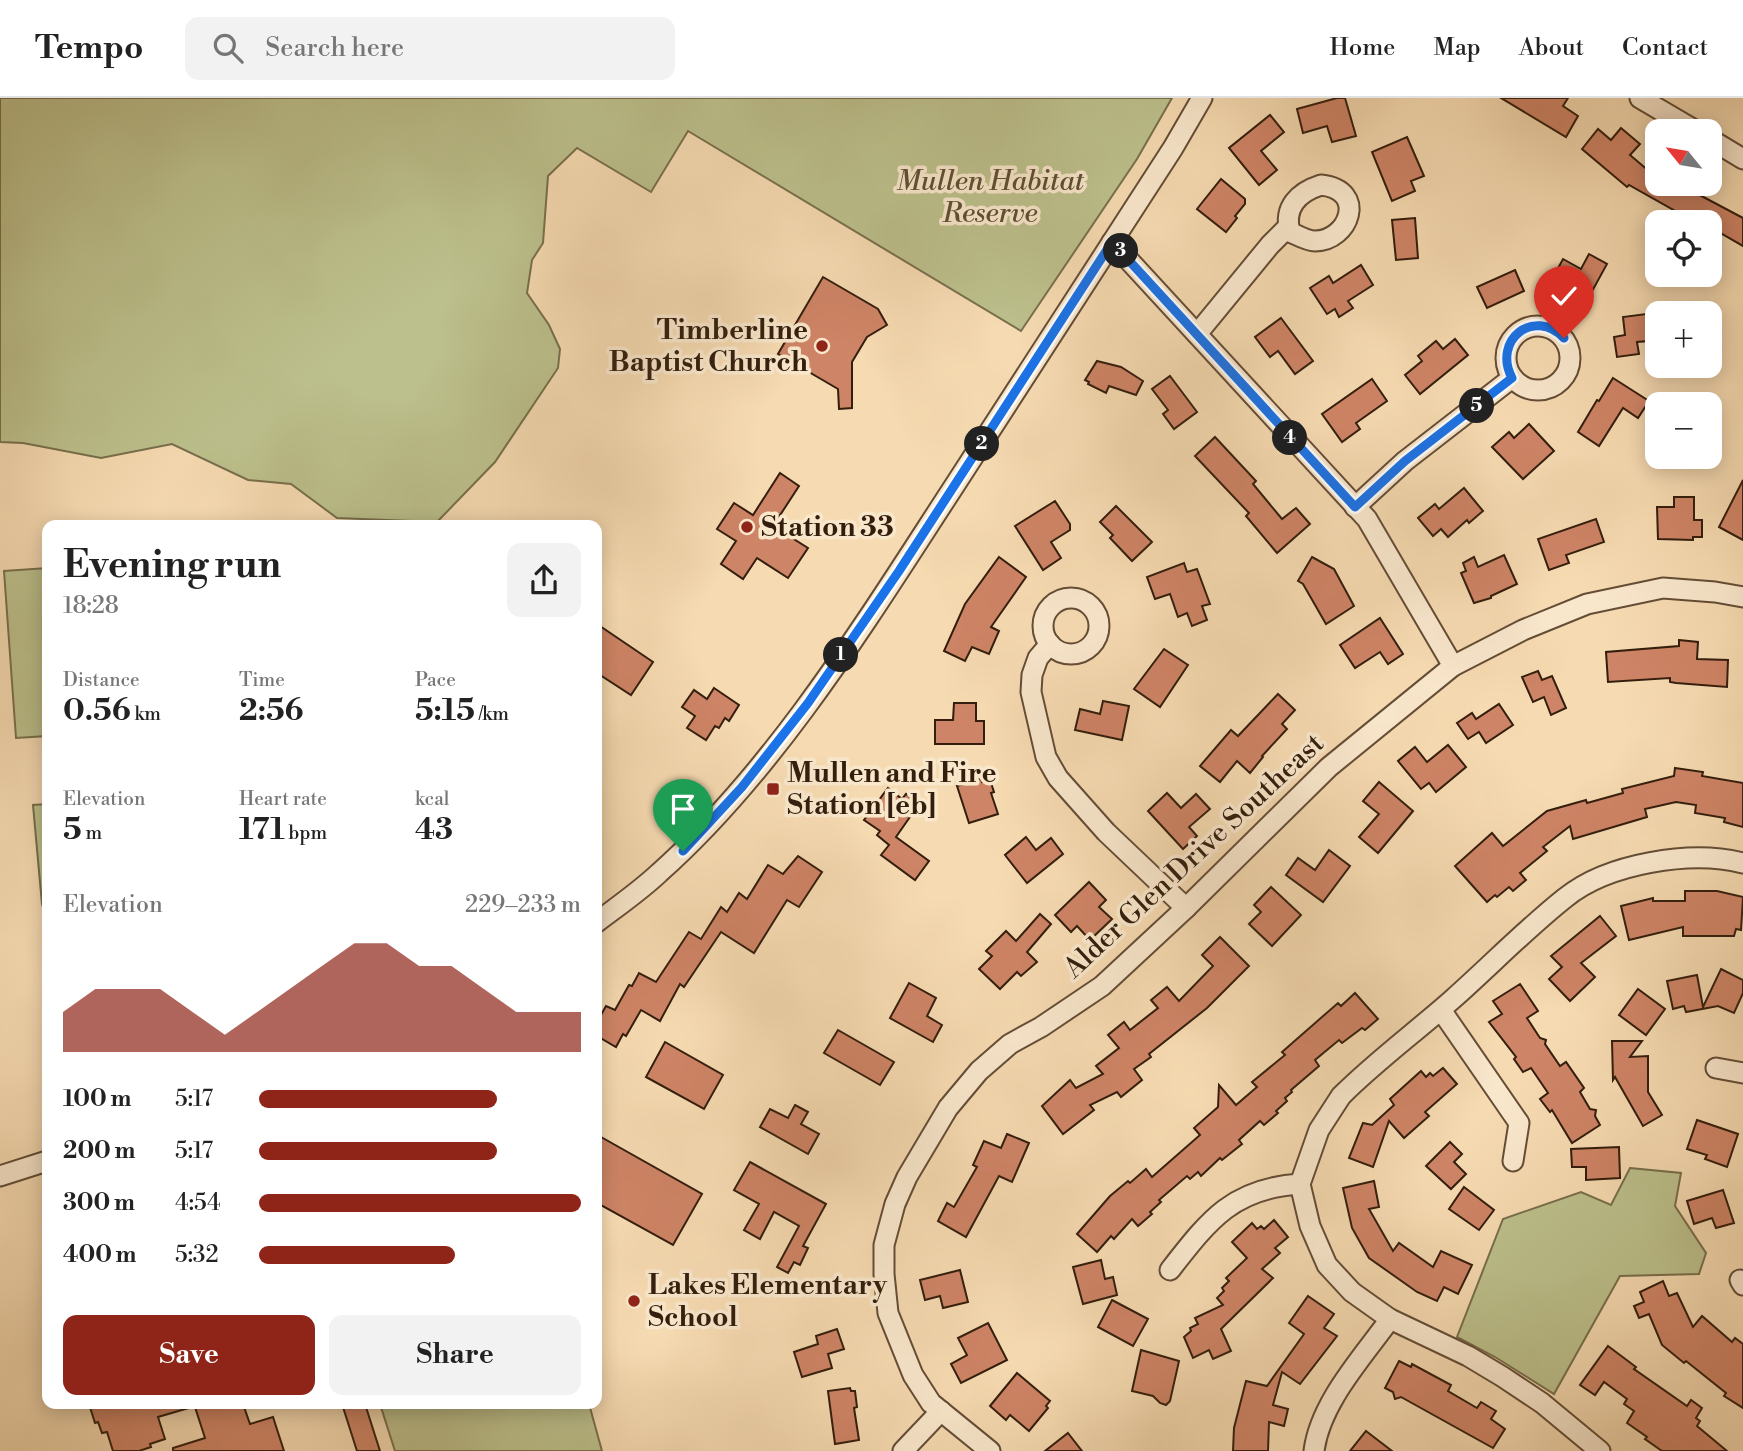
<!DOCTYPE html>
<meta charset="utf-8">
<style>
:root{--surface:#fff;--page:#f2f2f2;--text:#222;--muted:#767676;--line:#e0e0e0;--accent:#8f2418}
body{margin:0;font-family:"Libre Bodoni",serif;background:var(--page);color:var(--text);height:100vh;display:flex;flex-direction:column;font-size:26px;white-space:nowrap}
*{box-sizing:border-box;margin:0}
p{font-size:23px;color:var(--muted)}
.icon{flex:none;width:38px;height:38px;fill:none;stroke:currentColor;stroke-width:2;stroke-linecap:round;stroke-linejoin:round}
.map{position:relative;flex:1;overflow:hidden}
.sheet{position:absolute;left:42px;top:422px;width:560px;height:889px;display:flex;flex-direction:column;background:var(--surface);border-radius:14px;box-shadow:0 4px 18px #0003}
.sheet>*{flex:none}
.needle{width:46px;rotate:300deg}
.buttons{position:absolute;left:1645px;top:21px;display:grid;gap:14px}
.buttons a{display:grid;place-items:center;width:77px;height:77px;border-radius:14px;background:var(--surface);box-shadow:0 4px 18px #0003;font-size:35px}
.pin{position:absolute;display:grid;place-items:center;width:60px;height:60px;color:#fff;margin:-72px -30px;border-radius:50% 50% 50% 0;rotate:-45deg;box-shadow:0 0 7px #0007}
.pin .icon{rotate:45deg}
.km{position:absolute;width:35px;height:35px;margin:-18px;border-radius:50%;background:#222;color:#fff;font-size:19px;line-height:35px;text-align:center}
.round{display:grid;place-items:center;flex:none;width:74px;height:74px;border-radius:14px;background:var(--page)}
.head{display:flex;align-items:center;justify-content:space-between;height:119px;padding:0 21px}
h1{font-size:38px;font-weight:700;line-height:52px}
.metrics{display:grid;grid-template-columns:repeat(3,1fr);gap:10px;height:119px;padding:7px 21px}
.metrics div{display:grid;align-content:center}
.metrics b{font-size:30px;font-weight:700}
.metrics small{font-size:19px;font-weight:400}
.metrics p{font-size:19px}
.chart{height:196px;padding:14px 21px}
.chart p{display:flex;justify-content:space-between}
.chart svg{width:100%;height:126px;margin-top:7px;fill:var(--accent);opacity:.7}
.primary-button{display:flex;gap:14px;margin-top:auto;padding:14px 21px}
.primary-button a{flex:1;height:80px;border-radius:14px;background:var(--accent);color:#fff;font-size:28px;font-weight:700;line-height:80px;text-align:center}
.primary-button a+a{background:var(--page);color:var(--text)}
ul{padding:0 21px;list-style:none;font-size:23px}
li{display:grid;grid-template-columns:112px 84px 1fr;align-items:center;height:52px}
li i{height:18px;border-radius:9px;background:var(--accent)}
header{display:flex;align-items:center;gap:42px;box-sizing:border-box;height:98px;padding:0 35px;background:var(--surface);border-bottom:2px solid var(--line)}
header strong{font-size:33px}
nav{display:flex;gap:38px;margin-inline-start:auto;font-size:24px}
.search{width:490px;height:63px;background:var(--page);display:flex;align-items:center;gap:18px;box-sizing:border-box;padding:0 24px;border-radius:14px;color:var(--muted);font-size:26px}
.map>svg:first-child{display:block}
.green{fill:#bcc08c;stroke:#786f4c;stroke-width:2}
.building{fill:#ce8466;stroke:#331e0d;stroke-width:2}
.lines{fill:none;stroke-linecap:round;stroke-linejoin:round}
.minor-casing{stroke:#644d36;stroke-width:23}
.minor{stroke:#f9e7cc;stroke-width:19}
.route-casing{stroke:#fff;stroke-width:14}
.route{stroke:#1a73e8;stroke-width:9}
.poi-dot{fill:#8f2418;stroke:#f9e7cc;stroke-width:2.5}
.labels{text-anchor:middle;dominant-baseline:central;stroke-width:7;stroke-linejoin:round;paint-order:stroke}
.park-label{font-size:28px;font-style:italic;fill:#5c4f33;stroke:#f9e7cc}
.poi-label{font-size:28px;font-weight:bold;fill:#331e0d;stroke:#f9e7cc;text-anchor:start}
.street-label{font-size:28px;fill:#331e0d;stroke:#f9e7cc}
</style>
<header>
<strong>Tempo</strong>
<div class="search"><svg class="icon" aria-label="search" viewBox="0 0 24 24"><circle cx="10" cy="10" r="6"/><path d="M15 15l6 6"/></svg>Search here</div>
<nav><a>Home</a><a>Map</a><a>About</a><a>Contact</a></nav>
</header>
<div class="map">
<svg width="1743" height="1353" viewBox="0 0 1743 1353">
<rect width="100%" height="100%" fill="#f6dab1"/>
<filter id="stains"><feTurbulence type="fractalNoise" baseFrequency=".00286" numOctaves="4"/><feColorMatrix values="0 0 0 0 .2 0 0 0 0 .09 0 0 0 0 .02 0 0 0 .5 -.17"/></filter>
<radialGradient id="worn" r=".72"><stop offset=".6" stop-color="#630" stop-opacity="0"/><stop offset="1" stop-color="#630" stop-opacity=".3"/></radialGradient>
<!-- green -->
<g class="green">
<polygon points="0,0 1172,0 1137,61 1021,233 688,33 651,94 577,50 548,78 543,145 532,162 527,195 549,227 560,251 558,270 495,364 437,424 337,420 291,386 248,382 172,346 101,360 23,345 0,344"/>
<polygon points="47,470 47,638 16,640 4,473"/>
<polygon points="47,706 47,823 42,806 33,707"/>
<polygon points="1630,1070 1681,1075 1675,1108 1706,1155 1699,1176 1620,1178 1554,1296 1495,1259 1457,1239 1503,1121 1581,1094 1611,1107"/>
<polygon points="380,1306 589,1306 602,1353 395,1353"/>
</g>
<!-- building -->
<g class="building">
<polygon points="1337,0 1345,0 1356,38 1332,44 1327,28 1303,35 1297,11"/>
<polygon points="1501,0 1568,0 1563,8 1578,18 1566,39"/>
<polygon points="1270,17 1284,34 1261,53 1277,72 1259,87 1229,50"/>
<polygon points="1621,30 1640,46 1630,57 1657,80 1657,86 1679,86 1743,120 1743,148 1710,129 1710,124 1695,124 1629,87 1627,89 1582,51 1598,31 1611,42"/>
<polygon points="1407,39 1424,78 1411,83 1415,93 1392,103 1372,54"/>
<polygon points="1221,81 1245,101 1245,106 1235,118 1237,120 1226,134 1197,111"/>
<polygon points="1415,120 1418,160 1396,162 1392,122"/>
<polygon points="1589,156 1607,166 1584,208 1562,196 1565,191 1551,183 1563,161 1581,171"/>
<polygon points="1361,167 1373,187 1348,203 1353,210 1339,219 1335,211 1327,216 1310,190 1329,178 1333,185"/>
<polygon points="1515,172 1524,193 1487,210 1477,189"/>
<polygon points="823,179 878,211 887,227 867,239 852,264 852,310 839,311 838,291 778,256"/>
<polygon points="1646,216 1649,243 1637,244 1639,256 1617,259 1614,239 1625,237 1623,219"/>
<polygon points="1281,220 1313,263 1295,276 1278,253 1270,259 1255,239"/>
<polygon points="1455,241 1468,257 1420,296 1405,277 1422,263 1418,258 1436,243 1443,251"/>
<polygon points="1097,263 1121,269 1143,283 1136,297 1109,288 1106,295 1088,286 1089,284 1085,282"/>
<polygon points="1170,278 1197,314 1174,331 1163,316 1168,312 1152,291"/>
<polygon points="1613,280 1649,303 1638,320 1623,310 1599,348 1578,334 1597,302 1599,303"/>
<polygon points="1372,281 1387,303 1356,325 1360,331 1342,344 1322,316"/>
<polygon points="1529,326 1554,353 1523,381 1492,349 1509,334 1514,340"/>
<polygon points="1215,339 1256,383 1253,386 1282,421 1296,410 1310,426 1277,455 1246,418 1249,415 1195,358"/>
<polygon points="780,375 799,388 773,428 808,450 788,480 757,460 743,481 721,466 736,443 717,431 734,405 753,417"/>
<polygon points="1743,382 1743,442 1719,429"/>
<polygon points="1464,390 1483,413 1469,425 1467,422 1448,439 1441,431 1433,438 1418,420 1435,406 1439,411"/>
<polygon points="1674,399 1694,399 1694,422 1702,422 1702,439 1693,439 1693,442 1658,441 1657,409 1674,409"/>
<polygon points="1055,403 1070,426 1070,432 1051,444 1061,460 1043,472 1015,428"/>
<polygon points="1116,408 1152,444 1132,463 1110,440 1113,437 1100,424"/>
<polygon points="1596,421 1604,444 1566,457 1569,465 1549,472 1538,441"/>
<polygon points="1504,457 1517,486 1491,498 1491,500 1474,505 1461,475 1466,473 1463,465 1474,459 1478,469"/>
<polygon points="999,459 1026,479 991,529 999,533 989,556 972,549 965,563 944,553 965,506"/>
<polygon points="1312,459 1334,471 1354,508 1326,526 1303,486 1298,483"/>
<polygon points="1184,465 1187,474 1197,471 1210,506 1202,508 1207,522 1192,528 1187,515 1178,519 1170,496 1155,501 1147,479"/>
<polygon points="1380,520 1403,556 1388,566 1380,554 1355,570 1340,547"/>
<polygon points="597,526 653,564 631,597 597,575"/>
<polygon points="1679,542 1698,544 1697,561 1728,562 1727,589 1676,585 1670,584 1670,580 1608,584 1606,554 1679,548"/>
<polygon points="1164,551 1188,567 1160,609 1134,591"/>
<polygon points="1538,573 1542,582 1552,578 1566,610 1551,617 1544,599 1533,604 1522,579"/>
<polygon points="714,590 739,607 729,623 725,620 719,630 715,628 706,642 687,630 695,618 682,609 694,592 707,601"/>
<polygon points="1278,596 1295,612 1282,626 1287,631 1262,658 1263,659 1250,675 1237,663 1220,684 1200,668 1231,632 1238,638"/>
<polygon points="1103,603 1129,608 1122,642 1075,632 1080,611 1100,616"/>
<polygon points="954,605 976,605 976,623 984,623 984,646 935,646 935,622 953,622"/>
<polygon points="1499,606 1513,627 1486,645 1479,634 1468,641 1457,625 1472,615 1476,621"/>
<polygon points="1448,647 1466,669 1436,694 1429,685 1421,691 1398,663 1415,649 1427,664"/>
<polygon points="1675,670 1703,674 1702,678 1743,685 1743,729 1724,724 1725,720 1695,715 1696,707 1676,704 1645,711 1647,719 1573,741 1570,728 1543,749 1547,753 1520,775 1526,782 1513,793 1509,789 1497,799 1495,797 1487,804 1455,768 1492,735 1503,748 1547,713 1586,702 1587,705 1623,695 1622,691 1674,678"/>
<polygon points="981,681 982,684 990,682 994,694 991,695 998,716 969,725 957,688"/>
<polygon points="1379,684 1413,713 1378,755 1359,739 1379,716 1363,703"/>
<polygon points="888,690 902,701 906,696 919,706 896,739 929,763 915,782 881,757 889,747 877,737 880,733 864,722"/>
<polygon points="1167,695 1181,710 1196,696 1210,711 1189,729 1197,738 1183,751 1148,713"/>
<polygon points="1026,739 1036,752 1051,740 1063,756 1027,785 1005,757"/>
<polygon points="1329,752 1350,768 1323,804 1286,777 1298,760 1315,772"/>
<polygon points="798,758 822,774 799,809 787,802 754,855 721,834 684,889 680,886 660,923 641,912 626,938 623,936 616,949 597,938 597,924 606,908 615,912 629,887 632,888 639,875 656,884 689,834 701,841 721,809 727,814 739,795 747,801 768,767 783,776"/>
<polygon points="1089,784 1106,802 1099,809 1112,821 1090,842 1077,828 1071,834 1055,817"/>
<polygon points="1271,789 1301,817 1272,848 1249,826 1261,814 1254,807"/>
<polygon points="1685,793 1717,793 1743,799 1741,832 1736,831 1734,838 1683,838 1683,829 1629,842 1621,808 1653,800 1653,803 1685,803"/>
<polygon points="1040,816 1051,826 1027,854 1037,864 1021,878 1017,874 1000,891 979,871 992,858 986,853 1006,833 1016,843"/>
<polygon points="1600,818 1616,838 1581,865 1595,879 1570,903 1549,881 1562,869 1551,858"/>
<polygon points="1220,839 1249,868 1207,910 1149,956 1151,959 1134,971 1142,982 1121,999 1117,994 1090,1007 1094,1012 1063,1036 1042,1008 1070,982 1076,990 1103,976 1096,968 1119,950 1108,937 1124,924 1130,932 1158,910 1151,902 1167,889 1179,903 1213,868 1202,857"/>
<polygon points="1721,871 1743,882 1743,895 1734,915 1718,908 1686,914 1684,908 1673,911 1667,883 1697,877 1703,909"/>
<polygon points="909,885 936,900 927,918 942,927 933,944 890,920"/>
<polygon points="1520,886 1538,913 1527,920 1540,940 1546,942 1545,946 1560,968 1566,964 1584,990 1580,994 1590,1011 1596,1012 1595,1018 1600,1027 1572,1045 1552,1012 1550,1014 1540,1001 1548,995 1531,970 1523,974 1514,961 1516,959 1489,924 1502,916 1493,903"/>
<polygon points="1638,891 1665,911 1646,937 1619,917"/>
<polygon points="1355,895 1378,921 1365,932 1362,930 1342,945 1339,942 1315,962 1319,968 1291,992 1292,994 1285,1000 1287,1003 1276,1013 1278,1015 1264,1027 1260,1023 1239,1042 1242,1046 1222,1062 1220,1060 1201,1078 1198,1074 1190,1081 1187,1078 1159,1102 1161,1104 1150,1114 1152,1116 1138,1128 1132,1121 1114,1141 1111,1138 1097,1154 1077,1136 1110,1098 1128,1083 1130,1085 1146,1071 1152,1079 1200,1037 1194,1030 1218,1009 1219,987 1236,1007 1257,989 1252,984 1285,957 1282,954 1338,905 1341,908"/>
<polygon points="838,932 894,964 880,987 824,955"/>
<polygon points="1612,943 1642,943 1630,959 1648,958 1648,994 1662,1017 1643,1028 1615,979 1613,982"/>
<polygon points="665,944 723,977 704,1011 646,979"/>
<polygon points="1443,970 1457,986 1425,1014 1429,1018 1404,1040 1389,1023 1373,1069 1349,1060 1363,1025 1372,1027 1394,1007 1390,1001 1421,973 1426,979 1430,975 1433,978"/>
<polygon points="795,1007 808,1014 801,1026 819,1036 808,1056 760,1029 770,1011 788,1020"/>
<polygon points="1697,1022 1738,1036 1727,1069 1705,1061 1707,1057 1687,1051"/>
<polygon points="1007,1036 1029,1045 1012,1084 999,1078 966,1139 938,1123 947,1105 954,1109 977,1069 973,1067 984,1043 1001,1050"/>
<polygon points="601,1039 702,1096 673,1147 597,1105 597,1046"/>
<polygon points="1450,1044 1462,1056 1454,1064 1466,1076 1451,1091 1426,1068"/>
<polygon points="1619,1049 1620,1080 1586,1082 1586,1069 1572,1069 1571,1051"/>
<polygon points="750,1064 826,1106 803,1148 808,1150 800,1167 794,1164 788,1175 777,1169 799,1128 774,1114 760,1141 744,1132 759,1106 734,1092"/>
<polygon points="1374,1083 1379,1109 1369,1111 1393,1153 1399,1145 1433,1169 1441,1153 1472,1167 1458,1196 1444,1189 1437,1203 1417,1194 1369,1160 1352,1130 1343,1090"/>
<polygon points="1464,1089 1494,1112 1479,1132 1449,1111"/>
<polygon points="1723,1092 1734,1125 1716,1130 1712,1120 1694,1126 1687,1103"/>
<polygon points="1274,1122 1288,1139 1275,1150 1280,1155 1262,1171 1273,1180 1221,1231 1231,1253 1213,1261 1209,1252 1193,1260 1184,1239 1191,1233 1190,1230 1198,1226 1195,1220 1223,1207 1217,1200 1224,1193 1222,1190 1229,1183 1226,1180 1247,1160 1232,1144 1252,1125 1257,1131 1261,1128 1264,1131"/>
<polygon points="1101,1162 1105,1181 1113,1179 1117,1197 1083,1206 1073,1169"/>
<polygon points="960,1172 968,1204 943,1210 940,1198 925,1202 920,1182"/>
<polygon points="1663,1183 1669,1198 1677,1195 1693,1229 1702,1218 1732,1244 1735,1240 1743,1246 1743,1310 1724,1298 1726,1295 1686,1263 1684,1265 1662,1247 1649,1216 1639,1220 1634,1208 1644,1204 1640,1194"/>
<polygon points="1308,1198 1334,1216 1324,1230 1337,1238 1300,1286 1282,1274 1273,1307 1288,1311 1284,1328 1269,1324 1268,1353 1233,1353 1234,1330 1246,1283 1267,1288 1304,1236 1289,1225"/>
<polygon points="1112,1202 1148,1221 1133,1248 1098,1229"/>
<polygon points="988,1225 1007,1262 961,1285 951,1266 967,1257 958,1240"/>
<polygon points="837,1231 844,1251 828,1256 832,1270 802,1279 794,1254 818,1246 816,1238"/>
<polygon points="1608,1248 1636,1269 1634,1271 1687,1308 1691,1302 1702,1310 1696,1320 1700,1323 1697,1328 1727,1353 1662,1353 1645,1341 1647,1339 1627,1325 1634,1313 1624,1306 1627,1301 1604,1284 1595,1297 1580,1287"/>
<polygon points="1141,1252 1179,1263 1170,1303 1166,1307 1160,1305 1153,1298 1132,1293"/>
<polygon points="1399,1263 1411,1269 1412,1266 1451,1287 1448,1293 1477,1310 1481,1304 1496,1313 1491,1321 1505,1331 1493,1350 1401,1299 1395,1301 1393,1294 1385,1290"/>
<polygon points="1017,1275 1050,1303 1046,1308 1048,1310 1029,1333 1010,1317 1006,1322 990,1308"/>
<polygon points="850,1290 851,1293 855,1293 857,1309 854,1310 859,1342 835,1346 828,1293"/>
<polygon points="89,1306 191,1306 192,1309 158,1319 165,1341 150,1346 151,1349 139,1353 113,1353 107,1334 102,1335 98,1324 95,1325"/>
<polygon points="194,1306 243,1306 250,1326 273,1319 284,1353 173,1353 173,1350 205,1340"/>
<polygon points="342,1306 365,1306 380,1353 357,1353"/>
<polygon points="1366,1333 1392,1353 1350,1353"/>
<polygon points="1068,1335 1082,1353 1045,1353"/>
</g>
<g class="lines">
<!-- minor casing -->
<g class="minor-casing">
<g id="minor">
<polyline points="1640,0 1696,33"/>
<polyline points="1710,41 1743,61"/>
<path d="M1321 87C1368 92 1349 143 1315 143 1307 143 1297 137 1290 134 1283 109 1299 94 1321 87Z"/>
<polyline points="1112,144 1367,421 1453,568"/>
<circle cx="1538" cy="260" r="32"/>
<polyline points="1197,236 1270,147 1288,129"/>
<polyline points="1355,409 1405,363 1512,280"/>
<circle cx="1071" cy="528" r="28"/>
<polyline points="1050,546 1038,560 1032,577 1031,594 1046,659 1058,680 1106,734 1186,810"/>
<path d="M597 824C618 808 640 793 659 775 775 672 867 522 951 393 1025 279 1099 165 1173 50L1202 0"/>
<polyline points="1441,912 1519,1025 1513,1063"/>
<polyline points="1716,970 1743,975"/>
<polyline points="0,1078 47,1063"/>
<path d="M1170 1172C1209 1122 1233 1090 1300 1086"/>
<polyline points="1740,1182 1743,1187"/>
<polyline points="903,1353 941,1313"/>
<polyline points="990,1353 931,1305 913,1277 888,1215 884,1176 884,1147 895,1106 907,1079 948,1010 979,973 1010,946 1041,929 1102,888 1186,810 1329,669 1453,568 1523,532 1587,506 1663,490 1715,494 1743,499"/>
<path d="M1314 1353C1320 1305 1362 1260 1390 1221"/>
<path d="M1600 1353 1542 1305 1503 1279 1468 1258 1390 1221 1352 1194 1327 1167 1310 1128 1300 1086 1319 1032 1341 998C1376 963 1417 933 1454 900 1491 867 1526 831 1565 800 1608 765 1691 752 1743 765"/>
</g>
</g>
<!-- minor -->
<use href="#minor" class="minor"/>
</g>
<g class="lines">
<!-- route casing -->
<g class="route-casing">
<path id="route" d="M683 753 742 689 808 605 899 473 1112 144 1355 409 1405 363 1512 280C1492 242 1534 209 1564 240"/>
</g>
<!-- route -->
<use href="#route" class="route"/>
</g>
<!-- markers -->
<g class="poi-dot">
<circle cx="822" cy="248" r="7"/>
<circle cx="747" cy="429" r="7"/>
<rect x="766" y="684" width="14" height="14" rx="3.5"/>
<circle cx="634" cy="1203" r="7"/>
</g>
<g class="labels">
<!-- park labels -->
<g class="park-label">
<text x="990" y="83">Mullen Habitat<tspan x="990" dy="32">Reserve</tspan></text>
</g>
<!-- poi labels -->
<g class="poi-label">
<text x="808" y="232" text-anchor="end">Timberline<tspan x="808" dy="32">Baptist Church</tspan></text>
<text x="761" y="429">Station 33</text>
<text x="787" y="675">Mullen and Fire<tspan x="787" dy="32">Station [eb]</tspan></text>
<text x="648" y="1187">Lakes Elementary<tspan x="648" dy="32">School</tspan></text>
</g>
<!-- street labels -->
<g class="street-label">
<text transform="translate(1194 758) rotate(-43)">Alder Glen Drive Southeast</text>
</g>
</g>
<rect width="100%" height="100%" filter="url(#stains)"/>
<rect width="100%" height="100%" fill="url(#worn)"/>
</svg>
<div class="buttons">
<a><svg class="needle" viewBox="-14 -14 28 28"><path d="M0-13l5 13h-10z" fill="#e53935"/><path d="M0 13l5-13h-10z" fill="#767676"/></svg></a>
<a><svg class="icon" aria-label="locate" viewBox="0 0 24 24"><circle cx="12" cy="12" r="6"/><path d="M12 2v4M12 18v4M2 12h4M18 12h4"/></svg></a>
<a>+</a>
<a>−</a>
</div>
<div class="pin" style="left:683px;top:753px;background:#1e9e55"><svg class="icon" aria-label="arrive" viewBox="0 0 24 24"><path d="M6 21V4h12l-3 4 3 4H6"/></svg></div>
<div class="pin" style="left:1564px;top:240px;background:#d93025"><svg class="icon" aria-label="check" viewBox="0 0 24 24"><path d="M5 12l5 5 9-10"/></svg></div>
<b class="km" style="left:841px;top:557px">1</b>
<b class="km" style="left:982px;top:346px">2</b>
<b class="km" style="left:1121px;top:153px">3</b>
<b class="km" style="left:1290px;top:340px">4</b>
<b class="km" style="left:1477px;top:308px">5</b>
<section class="sheet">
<div class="head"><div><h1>Evening run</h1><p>18:28</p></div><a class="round"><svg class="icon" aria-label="share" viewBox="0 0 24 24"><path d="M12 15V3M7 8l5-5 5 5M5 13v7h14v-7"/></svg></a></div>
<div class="metrics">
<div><p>Distance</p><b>0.56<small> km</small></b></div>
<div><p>Time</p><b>2:56</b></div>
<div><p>Pace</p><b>5:15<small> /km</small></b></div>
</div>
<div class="metrics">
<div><p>Elevation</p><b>5<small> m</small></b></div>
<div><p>Heart rate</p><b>171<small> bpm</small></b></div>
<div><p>kcal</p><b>43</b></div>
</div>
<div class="chart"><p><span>Elevation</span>229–233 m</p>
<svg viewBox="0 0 160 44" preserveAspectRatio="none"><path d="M0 44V30L10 22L20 22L30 22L40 30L50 38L60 30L70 22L80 14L90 6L100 6L110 14L120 14L130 22L140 30L150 30L160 30V44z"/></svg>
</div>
<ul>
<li><b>100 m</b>5:17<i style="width:74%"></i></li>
<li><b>200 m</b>5:17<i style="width:74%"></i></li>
<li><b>300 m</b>4:54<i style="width:100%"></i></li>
<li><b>400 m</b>5:32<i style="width:61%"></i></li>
</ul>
<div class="primary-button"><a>Save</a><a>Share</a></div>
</section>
</div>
